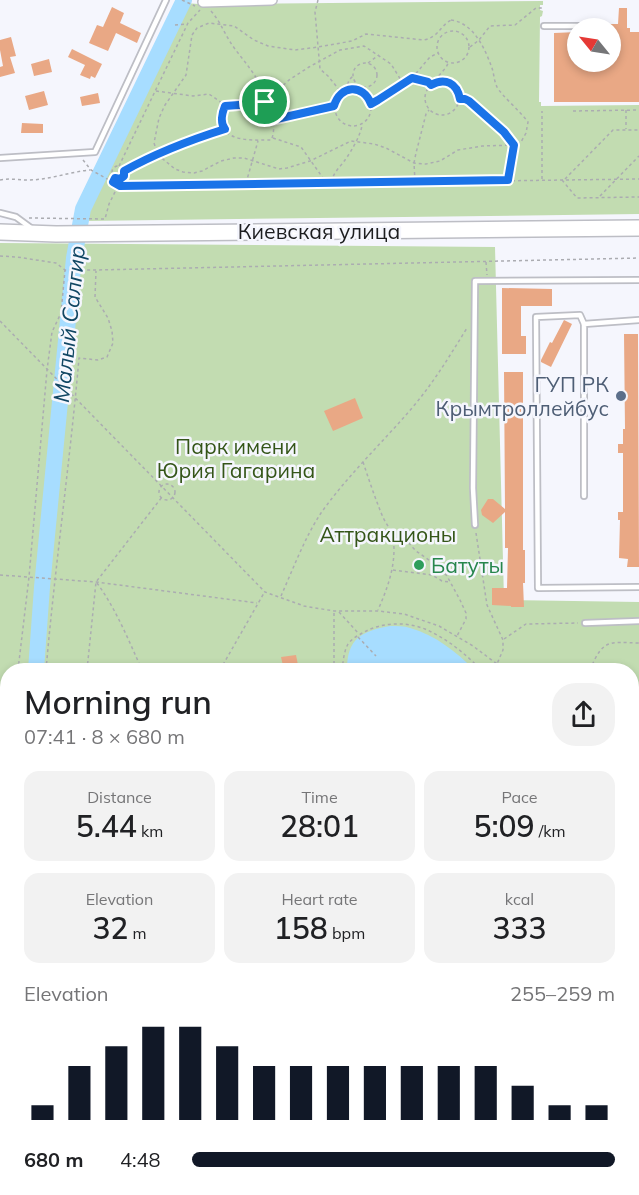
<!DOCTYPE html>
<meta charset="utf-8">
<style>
:root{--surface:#fff;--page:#f2f2f2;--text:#202124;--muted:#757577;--accent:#111827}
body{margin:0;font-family:Mulish,sans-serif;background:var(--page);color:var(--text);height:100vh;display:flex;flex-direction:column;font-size:22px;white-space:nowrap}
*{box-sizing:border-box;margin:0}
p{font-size:20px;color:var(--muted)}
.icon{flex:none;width:33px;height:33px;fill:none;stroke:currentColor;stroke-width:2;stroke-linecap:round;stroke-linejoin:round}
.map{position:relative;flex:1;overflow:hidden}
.panel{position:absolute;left:0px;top:663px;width:639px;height:532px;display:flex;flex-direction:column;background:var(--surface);border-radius:24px 24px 0 0;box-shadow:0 3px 9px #0003}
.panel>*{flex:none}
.needle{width:39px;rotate:300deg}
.tools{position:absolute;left:567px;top:18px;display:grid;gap:12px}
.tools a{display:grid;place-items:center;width:54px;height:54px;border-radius:50%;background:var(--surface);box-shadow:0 3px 9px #0003;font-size:30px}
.pin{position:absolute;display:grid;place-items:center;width:51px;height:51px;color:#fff;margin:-26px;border:3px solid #fff;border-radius:50%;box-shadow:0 2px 6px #0007}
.round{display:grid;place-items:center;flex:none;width:63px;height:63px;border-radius:24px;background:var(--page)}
.summary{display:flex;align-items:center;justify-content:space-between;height:102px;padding:0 24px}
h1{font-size:33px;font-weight:600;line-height:45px}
.metrics{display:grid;grid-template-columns:repeat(3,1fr);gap:9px;height:102px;padding:6px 24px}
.metrics div{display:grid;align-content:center;border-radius:15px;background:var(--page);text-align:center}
.metrics b{font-size:30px;font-weight:600}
.metrics small{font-size:16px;font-weight:400}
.metrics p{font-size:16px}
.chart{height:168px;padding:12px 24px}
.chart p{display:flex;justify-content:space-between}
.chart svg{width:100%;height:108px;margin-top:6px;stroke:var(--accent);stroke-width:6}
ul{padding:0 24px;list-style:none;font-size:20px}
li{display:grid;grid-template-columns:96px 72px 1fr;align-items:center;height:45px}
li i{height:15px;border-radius:8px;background:var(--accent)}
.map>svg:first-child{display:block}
.green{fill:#c2dcb1}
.water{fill:#a7ddff}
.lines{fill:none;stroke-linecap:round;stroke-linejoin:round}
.river{stroke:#a7ddff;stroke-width:16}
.building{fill:#e9a885}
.service-casing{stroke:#bdbec5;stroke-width:8}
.minor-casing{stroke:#bdbec5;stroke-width:12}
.primary-casing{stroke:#bdbec5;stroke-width:18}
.path{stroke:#abacb1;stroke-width:1.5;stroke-dasharray:3 3;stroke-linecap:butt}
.service{stroke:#fff;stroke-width:4.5}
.minor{stroke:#fff;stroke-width:9}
.primary{stroke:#fff;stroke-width:15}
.route-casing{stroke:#fff;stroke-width:12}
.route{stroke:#1a73e8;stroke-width:8}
.service-dot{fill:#5c6f8a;stroke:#f5f6fd;stroke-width:2}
.leisure-dot{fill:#2e9e5b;stroke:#f5f6fd;stroke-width:2}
.labels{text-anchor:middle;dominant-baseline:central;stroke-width:5;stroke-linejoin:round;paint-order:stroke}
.street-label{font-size:21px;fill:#1c1d1f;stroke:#f5f6fd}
.service-label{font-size:21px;fill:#4e5e75;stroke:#f5f6fd;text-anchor:end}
.park-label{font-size:21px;fill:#345518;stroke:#f5f6fd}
.leisure-label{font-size:21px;fill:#27864d;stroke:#f5f6fd;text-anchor:start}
.water-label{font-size:22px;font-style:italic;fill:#104663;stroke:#f5f6fd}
</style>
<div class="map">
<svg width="639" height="1195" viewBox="0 0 639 1195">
<rect width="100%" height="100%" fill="#f5f6fd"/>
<!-- green -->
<g class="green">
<polygon points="543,1 543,5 540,5 540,10 543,11 542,16 540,17 539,102 541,102 541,106 639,105 639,214 84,221 84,210 178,19 184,3 213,5 215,4"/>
<polygon points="0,243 495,247 504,600 639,602 639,889 632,892 632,670 8,670 7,990 3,979 0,977"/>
<polygon points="45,1188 427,1188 429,1195 45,1195"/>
</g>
<!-- water -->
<g class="water">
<path d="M390 626C397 626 404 626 410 628 435 635 457 652 474 670H347C347 639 361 631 390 626Z"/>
<polygon points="632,725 639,731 639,814 632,818"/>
</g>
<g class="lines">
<!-- river -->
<g class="river">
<polyline points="36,670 42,587 74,258 83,209 184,0"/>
<polyline points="69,1188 70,1195"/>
</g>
</g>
<!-- building -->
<g class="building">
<polygon points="112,7 124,13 120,23 141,33 137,43 116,33 108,51 89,43 97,25 103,27"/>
<polygon points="619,8 627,8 627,28 630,28 630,32 639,32 639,102 554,102 554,33 578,32 578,62 610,62 610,24 618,24"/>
<polygon points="11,37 16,56 10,57 15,73 0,77 0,67 3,66 0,50 0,40"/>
<polygon points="72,49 102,64 95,78 91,76 90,79 80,75 85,65 68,57"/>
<polygon points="49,59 52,72 34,76 31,64"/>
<polygon points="44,91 48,105 29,110 25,96"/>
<polygon points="98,93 100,103 82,106 80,97"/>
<polygon points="22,123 43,124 43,133 21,133"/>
<polygon points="502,288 552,289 552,306 521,306 521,336 526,336 526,354 502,354"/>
<polygon points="564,320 572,324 551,367 541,362 541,360 550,342 552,343"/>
<polygon points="624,334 638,334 639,567 627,567 628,559 619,558 620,520 618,520 618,512 623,512 623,453 618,453 618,444 623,444 623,429 625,429"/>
<polygon points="504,372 523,372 523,550 525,550 525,583 523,583 524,607 511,607 511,606 492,605 492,588 507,588 508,548 505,548 505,512 493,523 482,515 481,510 488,499 493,499 505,509"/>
<polygon points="355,398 363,418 333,431 324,411"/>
<polygon points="296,655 299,670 284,670 281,657"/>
<polygon points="639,900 639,932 632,935 632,903"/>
<polygon points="632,967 639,970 639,1002 632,999"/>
<polygon points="639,1017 639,1106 637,1106 632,1087 632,1019"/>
<polygon points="0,1050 4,1050 8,1070 8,1164 4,1164 0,1144"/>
<polygon points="474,1188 547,1188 546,1195 473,1195"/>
</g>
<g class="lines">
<!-- service casing -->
<g class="service-casing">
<g id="service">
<polyline points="544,26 601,26"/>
<polyline points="0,158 95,152 166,0"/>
<polyline points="0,213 16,217 31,228"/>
<polyline points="584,324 580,315 536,317 538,588 639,587"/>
<polyline points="584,496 584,324 639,320"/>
<polyline points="475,525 473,488 475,281 639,280"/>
<polyline points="585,623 639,621"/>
<polyline points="632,950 639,952"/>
<polyline points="632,1149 633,1159 639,1173"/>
<polyline points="632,1181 639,1176"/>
<polyline points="432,1188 434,1195"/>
<path d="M565 1195V1190C584 1193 604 1195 621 1188"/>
</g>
</g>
<!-- minor casing -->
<g class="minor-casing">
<polyline id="minor" points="203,2 272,0"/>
</g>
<!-- primary casing -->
<g class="primary-casing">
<polyline id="primary" points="0,232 56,234 639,228"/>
</g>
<!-- path -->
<g class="path">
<polyline points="182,0 195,6"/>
<polyline points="318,0 315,12 320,69 328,76 341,92"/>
<path d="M211 11C219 20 223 30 229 40 241 60 261 76 265 101"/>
<path d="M451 20C474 23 485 49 492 68 494 74 494 81 497 87 501 95 521 112 528 122L526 133 521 142 514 145 482 146 458 150 440 161 426 164 414 163 386 148 374 144 351 141 310 161 287 168 279 169 244 158H234L221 161 202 171 194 173 183 172 175 169 158 155 154 143 159 118 165 105 186 75 192 35 197 28 209 23 234 26 254 40 268 46 295 50 318 47 352 41 366 34 424 40C440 36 439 27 451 20Z"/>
<polyline points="175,25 187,24"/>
<circle cx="453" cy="47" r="16"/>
<polyline points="470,47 479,40 490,26 515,25 536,8 544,8"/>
<circle cx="365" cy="75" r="12"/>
<polyline points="368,63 379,55"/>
<polyline points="413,78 428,83 431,85"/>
<circle cx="442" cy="98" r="17"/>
<path d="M436 81C438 74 446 70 448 63"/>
<circle cx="353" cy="108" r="18"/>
<polyline points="346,90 349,80 353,76"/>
<polyline points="156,91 193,96 209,94 225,105"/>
<path d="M461 99C474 101 506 133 514 145L509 179"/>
<path d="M265 102 268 103C271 114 277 129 271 140 255 140 222 143 222 120 222 114 223 111 225 106Z"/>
<polyline points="268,103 270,97 289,80 309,67 340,50 364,46 391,64 404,85"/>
<polyline points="371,103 412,78 430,57 438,53"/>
<polyline points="626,110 626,129"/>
<polyline points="573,111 639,110"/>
<polyline points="273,120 333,106"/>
<polyline points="273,138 301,147 323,178 323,181"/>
<polyline points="83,160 91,170 120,186 639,179"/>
<circle cx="118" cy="172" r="6"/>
<polyline points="119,166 188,23 200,10"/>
<path d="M124 171C155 154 189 140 223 130"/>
<polyline points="542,179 542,111"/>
<polyline points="565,179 613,130 639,130"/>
<path d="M0 180C10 178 19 180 28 180 49 180 69 172 90 170"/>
<polyline points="562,180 577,198 639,197"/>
<polyline points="415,181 414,163 416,153 426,114 429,110"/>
<path d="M332 182C332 174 340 167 345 160 351 152 362 133 362 124"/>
<polyline points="246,183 258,141"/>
<polyline points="600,196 639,156"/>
<polyline points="29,218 105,219 109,204 118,186"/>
<polyline points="0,256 17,257 56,263 65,270 96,270 639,258"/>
<polyline points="486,262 487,275"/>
<polyline points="0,321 265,592 304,606 334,611 378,611 404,614 439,626 473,646 497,664 523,670"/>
<path d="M363 462C369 480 375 498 382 515 385 523 391 529 393 537 397 563 388 587 378 610"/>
<circle cx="167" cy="492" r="8"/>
<polyline points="476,533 487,605 503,640 503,650 497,664 495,670"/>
<polyline points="393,534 407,541 416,551 439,567 447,576 460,600 466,613 466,619 457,636"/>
<polyline points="393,570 432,575 442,581 449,582"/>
<polyline points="0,575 96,582 257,603"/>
<path d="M97 583C116 609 129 641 142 670"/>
<path d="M281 596C293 569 305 537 321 513 348 475 382 443 412 408 434 382 449 357 467 328"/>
<polyline points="339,612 359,634"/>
<polyline points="358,637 376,656"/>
<polyline points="504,639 526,624 578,623"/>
<polyline points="18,670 29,577 47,370 52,332 61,313 65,270"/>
<path d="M46 670C55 566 70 462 79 358L98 360 107 357 113 343 112 331 108 318 95 297 96 271"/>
<polyline points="87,670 96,582 162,497"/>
<polyline points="220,670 264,593"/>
<polyline points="334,670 334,612"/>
<path d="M342 670C343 662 344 651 348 644 351 640 355 637 359 635 379 622 404 621 425 629 446 638 466 654 481 670"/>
<path d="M590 670C603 639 608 642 639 643"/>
<polyline points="0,705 8,714"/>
<polyline points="632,714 639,717"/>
<polyline points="0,781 6,786"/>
<polyline points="632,823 639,828"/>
<polyline points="632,833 639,830"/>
<polyline points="0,872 8,780"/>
<polyline points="0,886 8,894"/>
<polyline points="0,905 8,904"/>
<polyline points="8,917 6,920 8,978"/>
<polyline points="0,924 5,921"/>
<polyline points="39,1188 40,1195"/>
<polyline points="100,1188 102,1195"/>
<polyline points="174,1188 176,1195"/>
<polyline points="221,1188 247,1195"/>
<polyline points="273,1188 279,1195"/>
<polyline points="385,1188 392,1195"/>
<polyline points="285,1195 288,1188"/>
<polyline points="353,1195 355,1188"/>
</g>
<!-- service -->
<use href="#service" class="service"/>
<!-- minor -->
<use href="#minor" class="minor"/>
<!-- primary -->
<use href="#primary" class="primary"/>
</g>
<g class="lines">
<!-- route casing -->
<g class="route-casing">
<path id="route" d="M412 78 428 82 431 85C445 77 457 83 460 99H465L469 101 504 132 514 145 508 180 120 186 113 182 115 178 120 179 124 176V171C156 153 190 140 225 129 220 123 222 113 225 106L268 103 272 120 334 106C340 85 363 83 371 104L378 100Z"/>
</g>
<!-- route -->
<use href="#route" class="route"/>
</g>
<!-- markers -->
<circle class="service-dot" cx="621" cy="396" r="6"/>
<circle class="leisure-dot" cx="419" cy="565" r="6"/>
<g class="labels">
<!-- street labels -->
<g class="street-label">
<text x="319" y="231">Киевская улица</text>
</g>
<!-- service labels -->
<g class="service-label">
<text x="609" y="384">ГУП РК<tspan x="609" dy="24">Крымтроллейбус</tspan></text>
</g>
<!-- park labels -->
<g class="park-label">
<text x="236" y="446">Парк имени<tspan x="236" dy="24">Юрия Гагарина</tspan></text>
<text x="388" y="534">Аттракционы</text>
</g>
<!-- leisure labels -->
<g class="leisure-label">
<text x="431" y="565">Батуты</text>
</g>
<!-- water labels -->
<g class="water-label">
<text transform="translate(69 324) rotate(-84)">Малый Салгир</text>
</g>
</g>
</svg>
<div class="tools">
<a><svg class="needle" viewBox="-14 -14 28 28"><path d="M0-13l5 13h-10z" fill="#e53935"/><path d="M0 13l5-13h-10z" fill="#757577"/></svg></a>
</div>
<div class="pin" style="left:265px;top:102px;background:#1e9e55"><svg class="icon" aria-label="arrive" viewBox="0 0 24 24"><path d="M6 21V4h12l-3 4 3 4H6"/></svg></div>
<section class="panel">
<div class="summary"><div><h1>Morning run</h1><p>07:41 · 8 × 680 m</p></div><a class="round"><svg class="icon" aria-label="share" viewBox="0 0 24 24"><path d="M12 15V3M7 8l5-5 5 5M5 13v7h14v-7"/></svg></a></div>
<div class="metrics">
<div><p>Distance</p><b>5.44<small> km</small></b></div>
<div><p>Time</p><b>28:01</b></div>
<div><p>Pace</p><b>5:09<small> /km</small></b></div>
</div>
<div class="metrics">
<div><p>Elevation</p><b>32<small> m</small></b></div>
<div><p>Heart rate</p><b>158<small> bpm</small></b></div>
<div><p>kcal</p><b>333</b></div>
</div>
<div class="chart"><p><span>Elevation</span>255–259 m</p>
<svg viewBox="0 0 160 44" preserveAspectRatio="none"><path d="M5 44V38M15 44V22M25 44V14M35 44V6M45 44V6M55 44V14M65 44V22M75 44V22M85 44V22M95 44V22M105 44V22M115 44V22M125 44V22M135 44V30M145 44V38M155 44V38"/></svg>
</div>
<ul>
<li><b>680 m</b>4:48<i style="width:100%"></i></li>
</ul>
</section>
</div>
